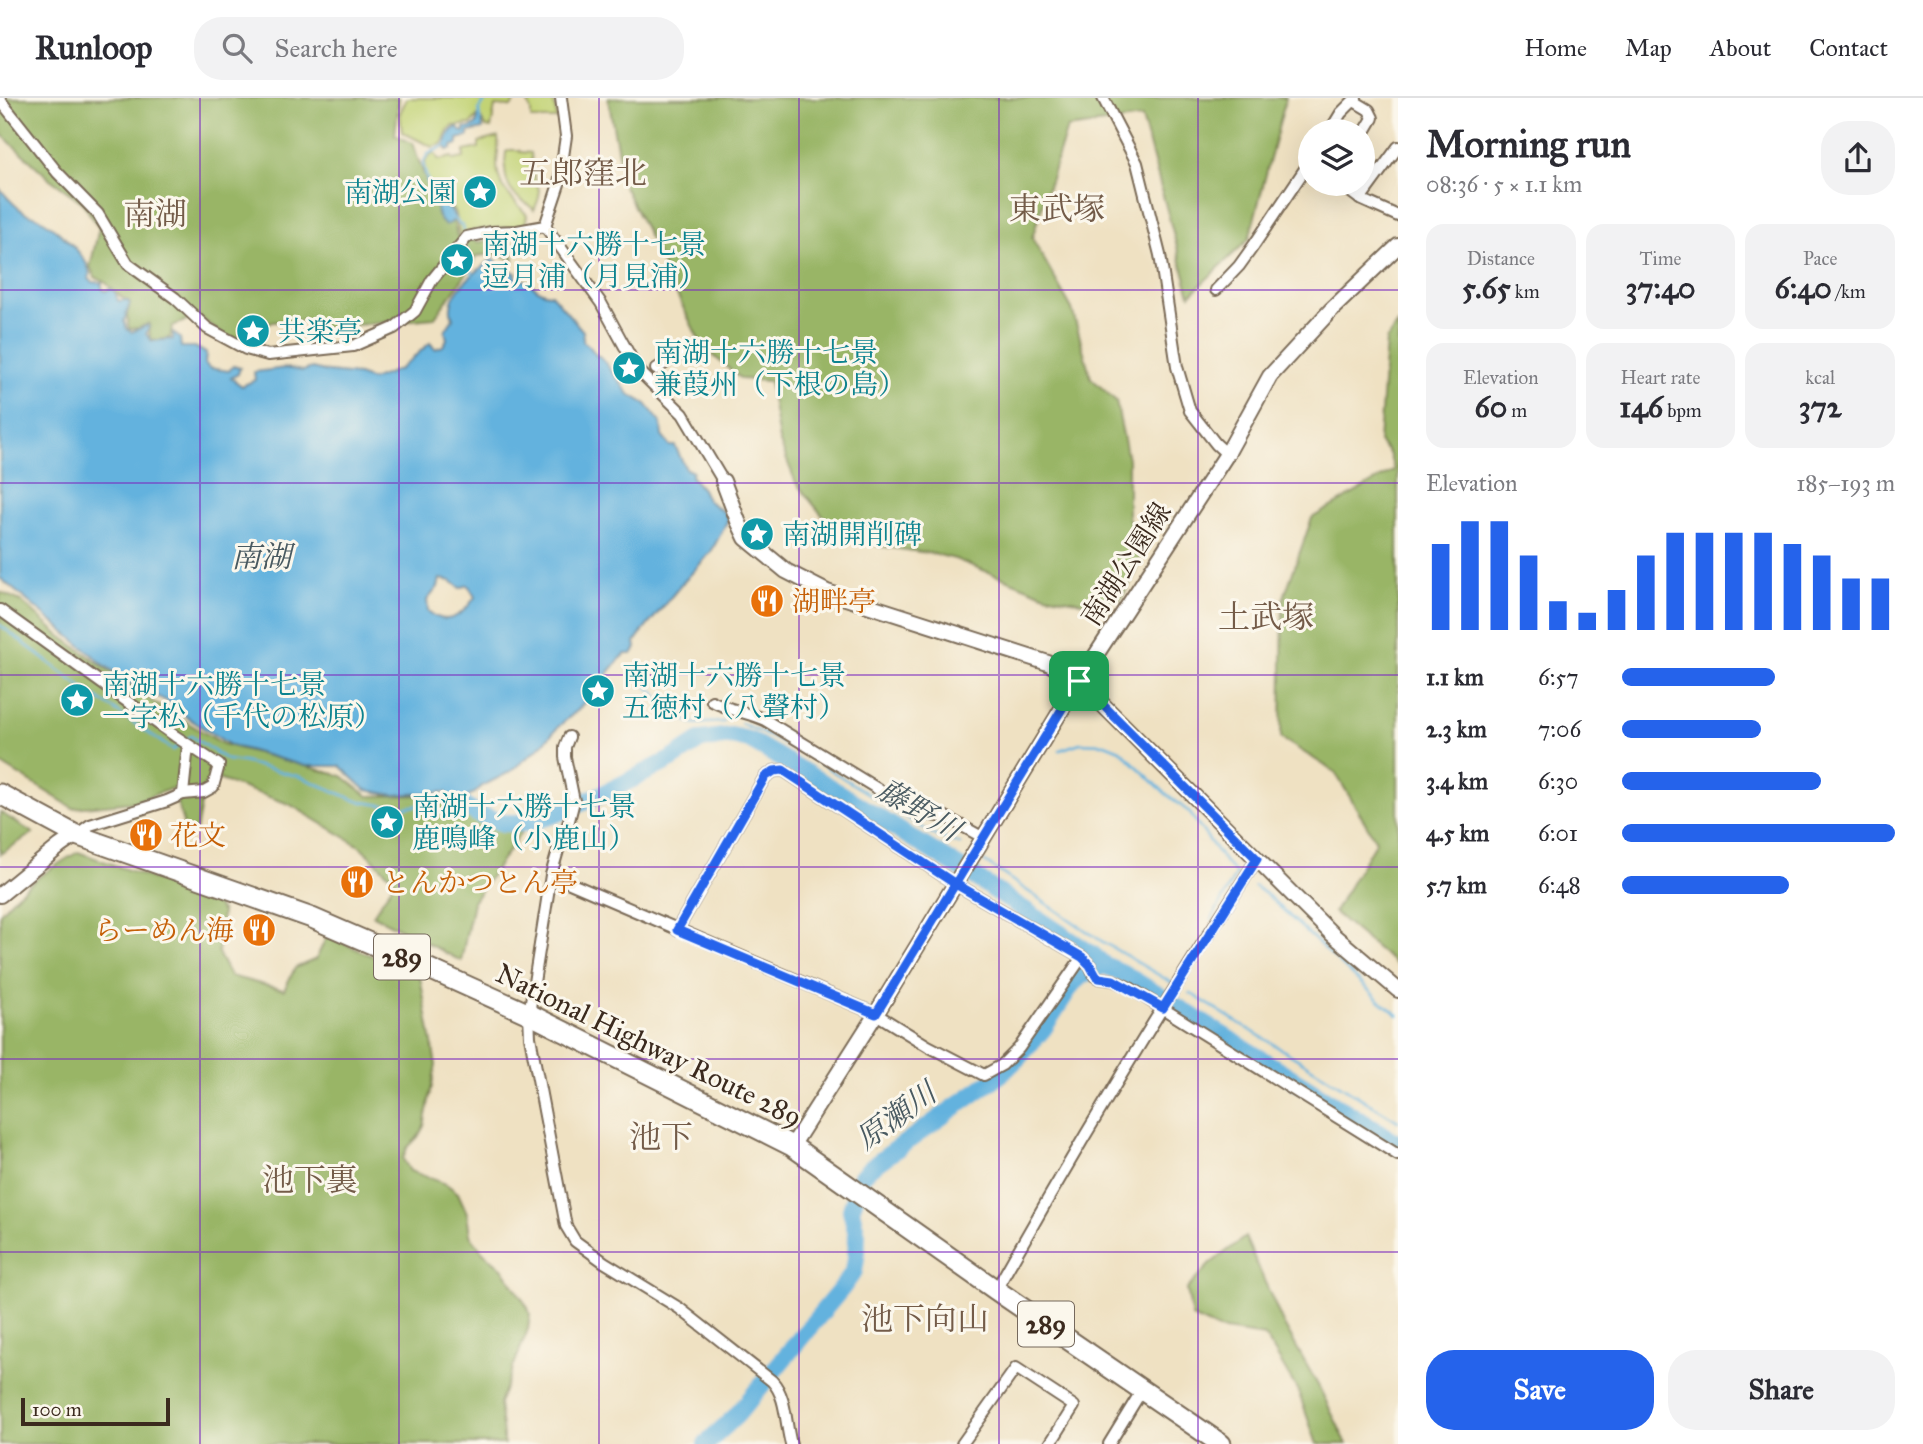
<!DOCTYPE html>
<meta charset="utf-8">
<style>
:root{--surface:#fff;--page:#f2f2f3;--text:#2b2b33;--muted:#7c7c81;--line:#e1e1e2;--accent:#2563eb}
body{margin:0;font-family:"IM FELL Great Primer","Noto Serif JP",serif;background:var(--page);color:var(--text);height:100vh;display:flex;flex-direction:column;font-size:26px;white-space:nowrap}
*{box-sizing:border-box;margin:0}
p{font-size:23px;color:var(--muted)}
.icon{flex:none;width:38px;height:38px;fill:none;stroke:currentColor;stroke-width:2;stroke-linecap:round;stroke-linejoin:round}
.map{position:relative;flex:1;overflow:hidden}
.side{display:flex;flex-direction:column;background:var(--surface);width:525px}
.side>*{flex:none}
.controls{position:absolute;left:1298px;top:21px;display:grid;gap:14px}
.controls a{display:grid;place-items:center;width:77px;height:77px;border-radius:50%;background:var(--surface);box-shadow:0 7px 28px #0002;font-size:35px}
.scale{position:absolute;left:21px;bottom:18px;width:149px;box-sizing:border-box;padding-left:7px;border:4px solid #3b2a1e;border-top:0;font-size:19px;line-height:24px;white-space:nowrap;color:#3b2a1e;-webkit-text-stroke:5px #fbf7ec;paint-order:stroke}
.pin{position:absolute;display:grid;place-items:center;width:60px;height:60px;color:#fff;margin:-30px;border-radius:14px;box-shadow:0 4px 10px #0006}
.round{display:grid;place-items:center;flex:none;width:74px;height:74px;border-radius:28px;background:var(--page)}
.summary{display:flex;align-items:center;justify-content:space-between;height:119px;padding:0 28px}
h1{font-size:38px;font-weight:700;line-height:52px}
.stats{display:grid;grid-template-columns:repeat(3,1fr);gap:10px;height:119px;padding:7px 28px}
.stats div{display:grid;align-content:center;border-radius:18px;background:var(--page);text-align:center}
.stats b{font-size:30px;font-weight:700}
.stats small{font-size:19px;font-weight:400}
.stats p{font-size:19px}
.chart{height:196px;padding:14px 28px}
.chart p{display:flex;justify-content:space-between}
.chart svg{width:100%;height:126px;margin-top:7px;stroke:var(--accent);stroke-width:6}
.button{display:flex;gap:14px;margin-top:auto;padding:14px 28px}
.button a{flex:1;height:80px;border-radius:28px;background:var(--accent);color:#fff;font-size:28px;font-weight:700;line-height:80px;text-align:center}
.button a+a{background:var(--page);color:var(--text)}
ul{padding:0 28px;list-style:none;font-size:23px}
li{display:grid;grid-template-columns:112px 84px 1fr;align-items:center;height:52px}
li i{height:18px;border-radius:9px;background:var(--accent)}
header{display:flex;align-items:center;gap:42px;box-sizing:border-box;height:98px;padding:0 35px;background:var(--surface);border-bottom:2px solid var(--line)}
header strong{font-size:33px}
nav{display:flex;gap:38px;margin-inline-start:auto;font-size:24px}
.search{width:490px;height:63px;background:var(--page);display:flex;align-items:center;gap:18px;box-sizing:border-box;padding:0 24px;border-radius:28px;color:var(--muted);font-size:26px}
main{display:flex;flex:1;min-height:0}
.map>svg:first-child{display:block}
.green{fill:#c2d375;stroke:#7e7e4a;stroke-width:2}
.forest{fill:#99b566;stroke:#6a7042;stroke-width:2}
.water{fill:#64b2de;stroke:#506e7e;stroke-width:2;fill-rule:evenodd}
.lines{fill:none;stroke-linecap:round;stroke-linejoin:round}
.stream{stroke:#64b2de;stroke-width:2.5}
.river{stroke:#64b2de;stroke-width:18}
.street-casing{stroke:#7a6a57;stroke-width:14}
.secondary-casing{stroke:#7a6a57;stroke-width:18}
.highway-casing{stroke:#7a6a57;stroke-width:23}
.street{stroke:#fff;stroke-width:10}
.secondary{stroke:#fff;stroke-width:14}
.highway{stroke:#fff;stroke-width:19}
.route-casing{stroke:#fff;stroke-width:14}
.route{stroke:#2563eb;stroke-width:9}
.grid{fill:none;stroke:#7b2cbf;stroke-width:2;stroke-opacity:0.55}
.labels{text-anchor:middle;dominant-baseline:central;stroke-width:6;stroke-linejoin:round;paint-order:stroke}
.shield{fill:#fbf7ec;stroke:#75685c;stroke-width:2}
.shield-label{font-size:26px;font-weight:bold;fill:#3b2a1e}
.culture-label{font-size:28px;fill:#0d838f;stroke:#fbf7ec;text-anchor:start}
.street-label{font-size:28px;fill:#3b2a1e;stroke:#fbf7ec}
.food-label{font-size:28px;fill:#c56008;stroke:#fbf7ec;text-anchor:start}
.water-label{font-size:30px;font-style:italic;fill:#495a61;stroke:#fbf7ec}
.quarter-label{font-size:32px;fill:#745c49;stroke:#fbf7ec}
</style>
<header>
<strong>Runloop</strong>
<div class="search"><svg class="icon" aria-label="search" viewBox="0 0 24 24"><circle cx="10" cy="10" r="6"/><path d="M15 15l6 6"/></svg>Search here</div>
<nav><a>Home</a><a>Map</a><a>About</a><a>Contact</a></nav>
</header>
<main>
<div class="map">
<svg width="1398" height="1346" viewBox="0 0 1398 1346">
<rect width="100%" height="100%" fill="#fbf7ec"/>
<filter id="ink" filterUnits="userSpaceOnUse"><feTurbulence type="fractalNoise" baseFrequency=".0143" numOctaves="2"/><feDisplacementMap in="SourceGraphic" scale="14" xChannelSelector="R" yChannelSelector="G"/><feConvolveMatrix kernelMatrix="1 2 1 2 8 2 1 2 1" color-interpolation-filters="sRGB"/></filter>
<filter id="wash" filterUnits="userSpaceOnUse"><feTurbulence type="fractalNoise" baseFrequency=".00686" numOctaves="4" result="noise"/><feDisplacementMap in="SourceGraphic" scale="28" xChannelSelector="R" yChannelSelector="G"/><feGaussianBlur stdDeviation="1.57" result="paint"/><feColorMatrix in="noise" values="0 0 0 0 0 0 0 0 0 0 0 0 0 0 0 0 0 1.4 0 .05"/><feComposite in="paint" operator="in"/></filter>
<g filter="url(#wash)">
<rect width="100%" height="100%" fill="#efe1c2"/>
<!-- green -->
<g class="green">
<polygon points="407,0 553,0 557,21 531,21 531,13 527,2 516,1 511,9 495,8 491,30 486,29 479,17 471,26 453,28 448,32 442,46 432,49 402,34 400,15"/>
<path d="M498 39C499 48 498 54 497 63 496 90 512 99 527 117L525 128 475 132 460 137C456 129 459 122 455 115 451 108 443 105 438 99 431 92 420 72 426 62 428 59 432 57 434 54L439 62 452 59 453 62 464 60V53L479 50V44Z"/>
<path d="M510 52H519L520 54 531 55C532 61 531 68 532 73 538 92 544 92 534 112 529 106 522 103 516 98 504 87 504 70 506 54Z"/>
</g>
<!-- forest -->
<g class="forest">
<polygon points="0,0 399,0 395,37 412,45 430,92 452,113 457,138 479,144 498,140 511,145 514,162 497,156 476,158 469,172 434,220 323,230 314,222 272,224 265,228 244,226 241,241 226,239 197,217 172,229 170,240 159,242 150,241 149,225 139,230 129,231 127,217 130,204 120,198 106,185 95,179 90,169 99,130 82,104 50,81 1,36"/>
<polygon points="608,0 1286,0 1249,141 1190,197 1142,20 1067,30 1032,140 1072,211 1091,280 1116,303 1128,361 1128,418 1141,457 1132,482 1121,501 1086,505 1046,497 955,461 935,456 878,448 847,438 831,428 796,385 779,342 769,283 741,281 702,248 624,88"/>
<polygon points="1398,226 1398,868 1334,814 1376,743 1335,674 1281,640 1283,502 1312,420 1394,372 1389,355 1379,344 1386,242"/>
<polygon points="0,494 21,503 59,537 153,604 223,646 342,678 368,698 435,697 478,719 527,726 473,804 461,863 373,817 395,783 361,749 289,706 215,680 205,685 196,733 186,735 173,690 134,704 73,710 0,665"/>
<polygon points="0,714 33,735 0,756"/>
<path d="M78 754 212 802 222 814 218 855 230 878 284 892 295 870 316 861 327 838 420 879 436 967 424 1028 418 1039 407 1050 403 1061 410 1073 446 1086 458 1095 467 1115 470 1137 483 1154 503 1171 528 1210 530 1216 528 1231 499 1306 504 1346H0V815C21 789 49 771 78 754Z"/>
<polygon points="1245,1139 1283,1225 1319,1289 1347,1346 1317,1346 1298,1293 1265,1238 1218,1231 1192,1219 1187,1191 1210,1166"/>
</g>
<!-- water -->
<g class="water">
<path d="M478 20 482 23 483 31 469 34V38L458 41V46L452 48V51L447 52 445 47C448 39 448 32 458 29L460 33 464 34V30H470L476 27Z"/>
<path d="M0 91C7 99 15 109 24 114 28 117 34 117 39 120 54 129 95 162 89 181L93 184 102 185V190L105 193 110 191 115 194 118 203 127 202 130 205 124 223 127 231 132 234 148 227 149 229 146 236 152 243 173 241V235L180 240 181 249H195L206 255 205 265 209 270 229 273 233 268 240 270 238 276 231 280 242 288 255 282 254 274 285 270 303 273 312 270 328 274 358 277 372 282 400 271 430 245 435 251 443 248 447 241 445 233 453 221C442 196 475 175 492 161L496 162 498 172 504 174 512 173 516 175V180C518 181 526 183 527 183 536 189 539 196 551 196L583 233V243L589 248 597 258H600L629 296 646 306 658 321 661 325 662 338 670 348H675L686 371 693 374 691 378 702 391 707 402 725 415 728 422 711 454 680 488 639 538 635 544 636 550 632 556H626L619 562 579 611 559 628 541 648 510 674 482 688 475 695 462 700 444 694 394 697 366 692 340 668H305L230 647 188 620 167 603 135 589 103 566 0 480ZM440 481 451 483 460 490 468 487 475 499C463 517 447 530 428 513L427 502 438 489Z"/>
<path d="M441 104 451 113 455 119 451 125 445 127C438 122 435 114 437 106Z"/>
</g>
<g class="lines">
<!-- stream -->
<g class="stream">
<polyline points="480,22 479,12 487,0"/>
<polyline points="443,106 430,94 423,65 428,56 448,46"/>
<polyline points="452,120 463,128 464,132"/>
<polyline points="467,151 469,168 473,176"/>
<polyline points="0,527 77,586 173,652 182,645"/>
<polyline points="639,581 661,601"/>
<path d="M667 607C695 632 689 625 724 624"/>
<polyline points="741,625 798,652 936,738 960,746"/>
<polyline points="187,641 191,638 227,662 243,664 301,679 357,703 400,710 457,702 463,707"/>
<polyline points="1060,652 1080,645 1105,646 1120,652 1164,694 1189,714 1224,763 1236,776 1211,822"/>
<polyline points="985,764 1103,844 1174,886"/>
<polyline points="1254,788 1266,796 1378,901 1398,917"/>
<polyline points="1190,895 1398,1023"/>
</g>
<!-- river -->
<g class="river">
<polyline points="453,678 458,699 463,707 480,717 503,725 525,725 553,717 605,695 672,661 701,642 731,638 749,642 813,679 976,780 1093,857 1104,867 1121,874 1398,1046"/>
<polyline points="706,1346 736,1318 842,1190 854,1173 856,1160 857,1137 851,1112 862,1078 870,1070 1001,976 1017,961 1043,931 1072,886 1082,877 1104,867"/>
</g>
</g>
</g>
<g filter="url(#ink)">
<g class="lines">
<!-- street casing -->
<g class="street-casing">
<g id="street">
<polyline points="1103,0 1137,65 1160,157 1177,269 1190,313 1216,346 1227,356"/>
<polyline points="0,2 57,74 98,116 128,166 175,200 207,230 246,251 268,257 353,248 394,230 415,213 432,182 467,139 491,134 517,133 545,128 601,205 637,271 683,316 723,383"/>
<polyline points="1354,3 1369,12 1373,20 1363,37"/>
<polyline points="1330,33 1341,15 1356,0"/>
<polyline points="1340,86 1360,101 1398,118"/>
<polyline points="1360,101 1398,49"/>
<polyline points="545,128 559,86 566,38 561,0"/>
<polyline points="1216,192 1239,168 1254,147 1311,62"/>
<polyline points="656,271 674,259 691,254"/>
<polyline points="0,512 175,638 219,667 213,689 204,694 183,696 167,703 90,727 76,737"/>
<path d="M712 603C728 612 747 614 765 622L917 715 946 719 982 739"/>
<path d="M569 639 565 649V659L574 703 566 734 559 749 551 777 529 916 530 939 566 1128 575 1143 604 1164 679 1210 772 1283C787 1299 785 1325 791 1346"/>
<polyline points="183,696 188,647"/>
<polyline points="551,777 876,916 928,948 984,977 1002,967 1019,950 1082,859"/>
<polyline points="677,832 765,679 774,673 783,672 954,785 1082,859 1090,867 1095,878 1099,880 1113,882 1130,890 1398,1057"/>
<path d="M996 1192C1078 1046 1165 902 1257 761"/>
<polyline points="962,1346 1016,1270 1074,1308 1050,1346"/>
<polyline points="1109,1346 1142,1292"/>
</g>
</g>
<!-- secondary casing -->
<g class="secondary-casing">
<g id="secondary">
<polyline points="723,383 738,423 746,440 786,473 827,494 1048,565 1079,583 1332,836 1398,892"/>
<polyline points="0,797 60,748 76,737"/>
<polyline points="792,1048 876,916 1079,583 1227,356 1270,278 1331,212 1398,148"/>
</g>
</g>
<!-- highway casing -->
<g class="highway-casing">
<polyline id="highway" points="0,696 76,737 312,820 425,869 529,916 792,1048 996,1192 1221,1346"/>
</g>
<!-- street -->
<use href="#street" class="street"/>
<!-- secondary -->
<use href="#secondary" class="secondary"/>
<!-- highway -->
<use href="#highway" class="highway"/>
</g>
</g>
<g class="lines" filter="url(#ink)">
<!-- route casing -->
<g class="route-casing">
<polyline id="route" points="1079,583 876,916 677,832 765,679 774,673 783,672 954,785 1082,859 1090,867 1096,878 1099,880 1113,882 1163,910 1257,761 1079,583"/>
</g>
<!-- route -->
<use href="#route" class="route"/>
</g>
<!-- grid -->
<path class="grid" d="M200 0V1346M399 0V1346M599 0V1346M799 0V1346M999 0V1346M1198 0V1346M0 192H1398M0 385H1398M0 577H1398M0 769H1398M0 961H1398M0 1154H1398"/>
<!-- icons -->
<defs>
<g id="sight-disc" transform="scale(1.75)"><circle r="9.5" fill="#0f9aa8" stroke="#fbf7ec"/><path d="M0-6L1.8-2.2L6-1.7L2.9 1.2L3.7 5.4L0 3.3L-3.7 5.4L-2.9 1.2L-6-1.7L-1.8-2.2Z" fill="#fff"/></g>
<g id="restaurant-disc" transform="scale(1.75)"><circle r="9.5" fill="#e8710a" stroke="#fbf7ec"/><path d="M-5-6h1v4h1v-4h1v4h1v-4h1v5L-1.5 .5V6h-2V.5L-5-1ZM5-6V6H3V1.5H1.5Q1.5-4 5-6Z" fill="#fff"/></g>
</defs>
<g fill-rule="evenodd">
<use href="#sight-disc" x="480" y="94"/>
<use href="#sight-disc" x="457" y="162"/>
<use href="#sight-disc" x="253" y="233"/>
<use href="#sight-disc" x="629" y="270"/>
<use href="#sight-disc" x="757" y="436"/>
<use href="#restaurant-disc" x="767" y="503"/>
<use href="#sight-disc" x="598" y="593"/>
<use href="#sight-disc" x="77" y="602"/>
<use href="#sight-disc" x="387" y="724"/>
<use href="#restaurant-disc" x="146" y="737"/>
<use href="#restaurant-disc" x="357" y="784"/>
<use href="#restaurant-disc" x="259" y="832"/>
</g>
<g class="labels">
<!-- shield labels -->
<g class="shield">
<rect x="374" y="836.5" width="56" height="45" rx="5"/>
<rect x="1018" y="1203.5" width="56" height="45" rx="5"/>
</g>
<g class="shield-label">
<text x="402" y="859">289</text>
<text x="1046" y="1226">289</text>
</g>
<!-- culture labels -->
<g class="culture-label">
<text x="456" y="94" text-anchor="end">南湖公園</text>
<text x="482" y="146">南湖十六勝十七景<tspan x="482" dy="32">逗月浦（月見浦）</tspan></text>
<text x="278" y="233">共楽亭</text>
<text x="654" y="254">南湖十六勝十七景<tspan x="654" dy="32">兼葭州（下根の島）</tspan></text>
<text x="782" y="436">南湖開削碑</text>
<text x="622" y="577">南湖十六勝十七景<tspan x="622" dy="32">五徳村（八聲村）</tspan></text>
<text x="102" y="586">南湖十六勝十七景<tspan x="102" dy="32">一字松（千代の松原）</tspan></text>
<text x="412" y="708">南湖十六勝十七景<tspan x="412" dy="32">鹿鳴峰（小鹿山）</tspan></text>
</g>
<!-- street labels -->
<g class="street-label">
<text transform="translate(1126 466) rotate(-57)">南湖公園線</text>
<text transform="translate(649 947) rotate(26)">National Highway Route 289</text>
</g>
<!-- food labels -->
<g class="food-label">
<text x="792" y="503">湖畔亭</text>
<text x="170" y="737">花文</text>
<text x="382" y="784">とんかつとん亭</text>
<text x="234" y="832" text-anchor="end">らーめん海</text>
</g>
<!-- water labels -->
<g class="water-label">
<text x="261" y="459">南湖</text>
<text transform="translate(919 712) rotate(31)">藤野川</text>
<text transform="translate(896 1018) rotate(-36)">原瀬川</text>
</g>
<!-- quarter labels -->
<g class="quarter-label">
<text x="583" y="75">五郎窪北</text>
<text x="1057" y="111">東武塚</text>
<text x="155" y="116">南湖</text>
<text x="1266" y="519">土武塚</text>
<text x="661" y="1039">池下</text>
<text x="310" y="1082">池下裏</text>
<text x="925" y="1221">池下向山</text>
</g>
</g>
</svg>
<div class="controls">
<a><svg class="icon" aria-label="layers" viewBox="0 0 24 24"><path d="M12 4l9 5-9 5-9-5zM3 14l9 5 9-5"/></svg></a>
</div>
<div class="scale">100 m</div>
<div class="pin" style="left:1079px;top:583px;background:#1e9e55"><svg class="icon" aria-label="arrive" viewBox="0 0 24 24"><path d="M6 21V4h12l-3 4 3 4H6"/></svg></div>
</div>
<section class="side">
<div class="summary"><div><h1>Morning run</h1><p>08:36 · 5 × 1.1 km</p></div><a class="round"><svg class="icon" aria-label="share" viewBox="0 0 24 24"><path d="M12 15V3M7 8l5-5 5 5M5 13v7h14v-7"/></svg></a></div>
<div class="stats">
<div><p>Distance</p><b>5.65<small> km</small></b></div>
<div><p>Time</p><b>37:40</b></div>
<div><p>Pace</p><b>6:40<small> /km</small></b></div>
</div>
<div class="stats">
<div><p>Elevation</p><b>60<small> m</small></b></div>
<div><p>Heart rate</p><b>146<small> bpm</small></b></div>
<div><p>kcal</p><b>372</b></div>
</div>
<div class="chart"><p><span>Elevation</span>185–193 m</p>
<svg viewBox="0 0 160 44" preserveAspectRatio="none"><path d="M5 44V14M15 44V6M25 44V6M35 44V18M45 44V34M55 44V38M65 44V30M75 44V18M85 44V10M95 44V10M105 44V10M115 44V10M125 44V14M135 44V18M145 44V26M155 44V26"/></svg>
</div>
<ul>
<li><b>1.1 km</b>6:57<i style="width:56%"></i></li>
<li><b>2.3 km</b>7:06<i style="width:51%"></i></li>
<li><b>3.4 km</b>6:30<i style="width:73%"></i></li>
<li><b>4.5 km</b>6:01<i style="width:100%"></i></li>
<li><b>5.7 km</b>6:48<i style="width:61%"></i></li>
</ul>
<div class="button"><a>Save</a><a>Share</a></div>
</section>
</main>
